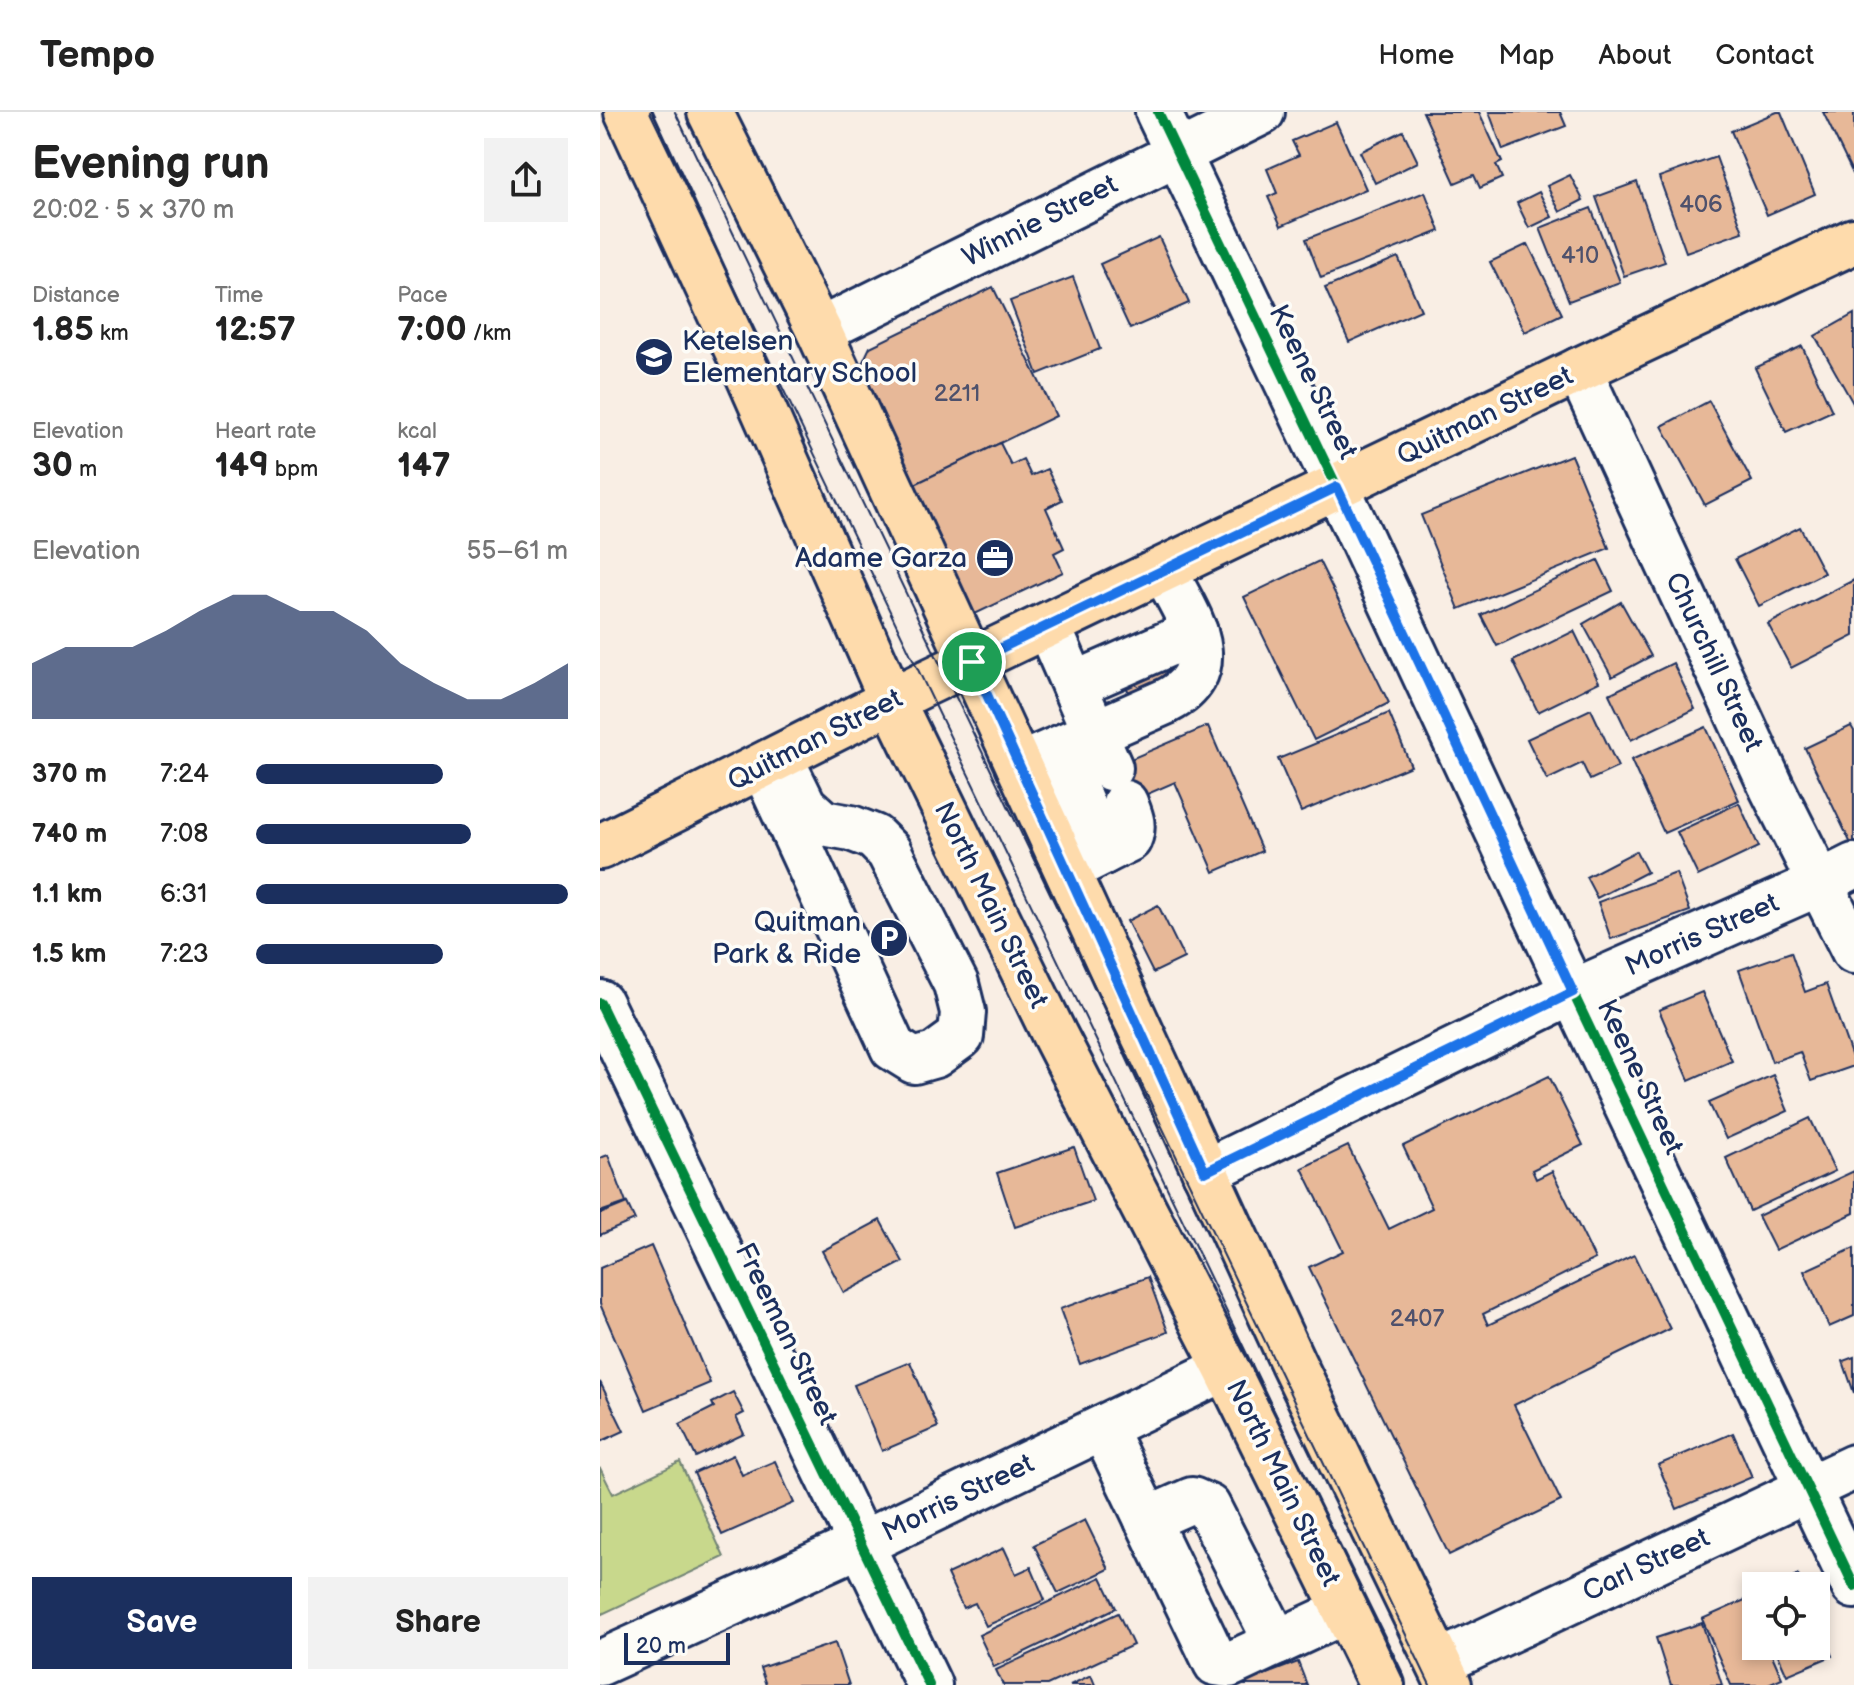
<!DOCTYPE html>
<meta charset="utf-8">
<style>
:root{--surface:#fff;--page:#f2f2f2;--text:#222;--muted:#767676;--line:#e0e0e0;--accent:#1b2f5e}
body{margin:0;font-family:"Balsamiq Sans",sans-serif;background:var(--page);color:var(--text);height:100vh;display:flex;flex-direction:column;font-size:30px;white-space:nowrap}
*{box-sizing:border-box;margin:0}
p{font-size:26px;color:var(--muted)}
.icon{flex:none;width:44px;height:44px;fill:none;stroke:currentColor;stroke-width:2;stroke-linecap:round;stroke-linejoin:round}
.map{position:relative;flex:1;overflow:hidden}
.panel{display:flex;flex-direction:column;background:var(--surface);width:600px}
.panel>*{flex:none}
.fabs{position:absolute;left:1142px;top:1460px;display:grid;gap:16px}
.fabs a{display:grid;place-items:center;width:88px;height:88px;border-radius:0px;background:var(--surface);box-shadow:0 4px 12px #0003;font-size:40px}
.scale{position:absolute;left:24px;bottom:20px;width:106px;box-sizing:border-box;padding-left:8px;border:4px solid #1b2f5e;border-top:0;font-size:22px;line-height:28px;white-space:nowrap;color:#1b2f5e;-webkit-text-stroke:6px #fdfcf7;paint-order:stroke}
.pin{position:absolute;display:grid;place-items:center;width:68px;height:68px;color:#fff;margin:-34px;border:4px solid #fff;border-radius:50%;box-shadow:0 2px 8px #0007}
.round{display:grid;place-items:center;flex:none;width:84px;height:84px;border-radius:0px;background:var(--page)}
.headline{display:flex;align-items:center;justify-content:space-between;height:136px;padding:0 32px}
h1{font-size:44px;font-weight:600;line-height:60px}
.metrics{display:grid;grid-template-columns:repeat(3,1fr);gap:12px;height:136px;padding:8px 32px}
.metrics div{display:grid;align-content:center}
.metrics b{font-size:34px;font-weight:600}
.metrics small{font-size:22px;font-weight:400}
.metrics p{font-size:22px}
.chart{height:224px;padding:16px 32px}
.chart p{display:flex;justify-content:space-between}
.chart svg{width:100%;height:144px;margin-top:8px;fill:var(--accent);opacity:.7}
.cta{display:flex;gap:16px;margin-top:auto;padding:16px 32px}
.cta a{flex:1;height:92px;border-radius:0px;background:var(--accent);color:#fff;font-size:32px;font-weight:600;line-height:92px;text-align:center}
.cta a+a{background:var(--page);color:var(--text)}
ul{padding:0 32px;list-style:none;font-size:26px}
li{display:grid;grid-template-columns:128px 96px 1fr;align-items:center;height:60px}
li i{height:20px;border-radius:10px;background:var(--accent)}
header{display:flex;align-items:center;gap:48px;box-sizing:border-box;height:112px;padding:0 40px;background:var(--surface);border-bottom:2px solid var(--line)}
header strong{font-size:38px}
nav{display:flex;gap:44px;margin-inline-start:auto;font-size:28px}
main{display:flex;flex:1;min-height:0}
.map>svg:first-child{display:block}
.green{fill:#c8d88c;stroke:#728475;stroke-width:2}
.building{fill:#e7b898;stroke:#1b2f5e;stroke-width:2}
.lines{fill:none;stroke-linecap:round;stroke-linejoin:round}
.minor-casing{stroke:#1b2f5e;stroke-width:50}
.major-casing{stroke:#1b2f5e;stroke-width:50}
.minor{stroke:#fdfcf7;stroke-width:44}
.major{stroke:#fedbac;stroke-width:44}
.tram{stroke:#1b2f5e;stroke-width:2}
.cycleway-casing{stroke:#fdfcf7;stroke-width:15}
.cycleway{stroke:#00873e;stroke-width:10}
.route-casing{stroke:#fff;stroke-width:16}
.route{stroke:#1a73e8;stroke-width:10}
.labels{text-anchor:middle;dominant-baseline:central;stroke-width:7;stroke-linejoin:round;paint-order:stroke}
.number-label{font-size:24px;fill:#4e516c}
.street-label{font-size:28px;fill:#1b2f5e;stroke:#fdfcf7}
.poi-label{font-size:28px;fill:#1b2f5e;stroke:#fdfcf7;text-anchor:end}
</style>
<header>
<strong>Tempo</strong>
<nav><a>Home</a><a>Map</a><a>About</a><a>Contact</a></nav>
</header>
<main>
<section class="panel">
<div class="headline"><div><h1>Evening run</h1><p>20:02 · 5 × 370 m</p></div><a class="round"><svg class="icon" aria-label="share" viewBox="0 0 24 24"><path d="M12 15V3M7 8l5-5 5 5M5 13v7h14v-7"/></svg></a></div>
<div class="metrics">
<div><p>Distance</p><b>1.85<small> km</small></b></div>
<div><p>Time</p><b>12:57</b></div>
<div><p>Pace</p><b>7:00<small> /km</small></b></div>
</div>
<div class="metrics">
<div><p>Elevation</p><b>30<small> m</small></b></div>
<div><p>Heart rate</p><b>149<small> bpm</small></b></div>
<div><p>kcal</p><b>147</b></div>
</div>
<div class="chart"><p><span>Elevation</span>55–61 m</p>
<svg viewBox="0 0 160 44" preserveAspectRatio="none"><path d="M0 44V27L10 22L20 22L30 22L40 17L50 11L60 6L70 6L80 11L90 11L100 17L110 27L120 33L130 38L140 38L150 33L160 27V44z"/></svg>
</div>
<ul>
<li><b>370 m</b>7:24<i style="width:60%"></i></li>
<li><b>740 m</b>7:08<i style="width:69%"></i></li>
<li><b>1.1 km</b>6:31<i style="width:100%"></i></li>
<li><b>1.5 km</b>7:23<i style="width:60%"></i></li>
</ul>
<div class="cta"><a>Save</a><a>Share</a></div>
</section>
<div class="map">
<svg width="1254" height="1573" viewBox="0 0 1254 1573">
<rect width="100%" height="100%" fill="#f9eee4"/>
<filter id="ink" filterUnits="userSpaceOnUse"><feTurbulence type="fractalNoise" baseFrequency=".0125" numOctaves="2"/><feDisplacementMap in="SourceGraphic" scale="16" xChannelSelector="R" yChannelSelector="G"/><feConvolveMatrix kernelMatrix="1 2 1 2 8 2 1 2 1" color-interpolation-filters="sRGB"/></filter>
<g filter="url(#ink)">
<!-- green -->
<polygon class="green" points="80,1350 124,1445 0,1503 0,1356 13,1382"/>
<!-- building -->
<g class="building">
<polygon points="823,0 879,0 902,50 896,53 902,66 880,76 874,63 855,71"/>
<polygon points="889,0 960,0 966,14 903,38"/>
<polygon points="1177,0 1181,0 1215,82 1167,103 1131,19"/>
<polygon points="1223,0 1254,0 1254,64"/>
<polygon points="736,10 766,77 681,114 668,85 677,81 667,57 699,43 692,29"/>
<polygon points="803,19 818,50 775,71 760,40"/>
<polygon points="1116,45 1143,120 1086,140 1059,65"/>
<polygon points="970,63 983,88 960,100 947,74"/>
<polygon points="1037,70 1065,150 1024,164 996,85"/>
<polygon points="825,80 840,119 721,166 706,127"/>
<polygon points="939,80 952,105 929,116 917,91"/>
<polygon points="991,96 1020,170 969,189 940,116"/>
<polygon points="559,125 589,191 530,217 500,152"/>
<polygon points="928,132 962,202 925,220 890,150"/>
<polygon points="798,145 821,198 749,230 725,176"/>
<polygon points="473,165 500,237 438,262 410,189"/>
<polygon points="393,175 456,304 313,373 259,258 270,235"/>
<polygon points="1254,202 1254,293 1215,224"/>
<polygon points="1202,234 1232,299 1186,320 1155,256"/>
<polygon points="1109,289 1152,369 1105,393 1062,314"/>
<polygon points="400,331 411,353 423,347 431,364 447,357 462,388 446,396 464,436 454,441 463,460 375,502 313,373"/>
<polygon points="971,343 1009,436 859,497 821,403"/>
<polygon points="1200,415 1224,461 1159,494 1135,447"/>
<polygon points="998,448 1013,479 897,534 881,503"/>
<polygon points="719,449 789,591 714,628 644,485"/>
<polygon points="1254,468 1254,524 1191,556 1168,512"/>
<polygon points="1021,490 1051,544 1012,565 983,512"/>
<polygon points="974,519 999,570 938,600 913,549"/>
<polygon points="557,542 573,576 535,594 519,559"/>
<polygon points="1073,551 1095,597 1031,628 1009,582"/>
<polygon points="991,597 1018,655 990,668 982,651 947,668 927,627"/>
<polygon points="789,601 811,654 701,700 678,647"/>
<polygon points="608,614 662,739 614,760 575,670 499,703 484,667"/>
<polygon points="1251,614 1254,619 1254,733 1252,734 1205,636"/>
<polygon points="1106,615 1139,688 1064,721 1031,648"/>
<polygon points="1139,691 1159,735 1098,764 1077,720"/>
<polygon points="1036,739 1047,760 997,786 986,765"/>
<polygon points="1076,761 1090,799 1011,827 998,790"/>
<polygon points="558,793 584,846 553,861 527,809"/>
<polygon points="1191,840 1205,880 1226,872 1254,951 1254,954 1211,969 1200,940 1172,950 1139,858"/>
<polygon points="1102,880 1132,949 1089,968 1059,898"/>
<polygon points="1173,963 1188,999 1126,1027 1109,991"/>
<polygon points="949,964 983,1033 932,1058 936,1067 952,1059 995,1147 883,1202 888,1213 1034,1143 1070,1217 914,1293 961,1389 849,1443 709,1155 743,1139 702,1056 748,1034 789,1117 832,1096 803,1034"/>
<polygon points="1210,1006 1235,1059 1150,1099 1126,1046"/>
<polygon points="474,1035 493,1089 415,1115 397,1061"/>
<polygon points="8,1043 26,1091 0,1100 0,1046"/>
<polygon points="1254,1059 1254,1101 1175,1138 1158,1104"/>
<polygon points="27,1091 35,1108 0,1123 0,1102"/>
<polygon points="280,1108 303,1150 244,1181 222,1139"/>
<polygon points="51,1134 110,1271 46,1298 0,1192 0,1156"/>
<polygon points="1254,1136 1254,1204 1229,1215 1204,1159"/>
<polygon points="548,1165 568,1220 480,1252 460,1197"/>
<polygon points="1254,1245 1254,1281 1243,1249"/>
<polygon points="310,1250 338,1315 282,1339 254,1273"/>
<polygon points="0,1270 24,1319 0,1330"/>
<polygon points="133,1280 144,1301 136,1305 144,1322 96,1345 80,1312 114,1295 112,1291"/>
<polygon points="1133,1321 1152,1365 1077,1397 1058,1353"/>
<polygon points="133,1343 142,1363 175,1349 194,1391 122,1423 94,1361"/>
<polygon points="485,1408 509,1457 458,1481 434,1433"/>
<polygon points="404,1436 416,1462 431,1455 445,1488 386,1514 375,1491 363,1496 347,1462"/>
<polygon points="1198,1463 1202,1474 1172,1474"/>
<polygon points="501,1465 516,1496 394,1555 379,1523"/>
<polygon points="1147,1487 1156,1507 1156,1534 1168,1534 1182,1566 1166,1573 1131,1573 1102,1507"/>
<polygon points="518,1501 533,1533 447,1573 403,1573 396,1558"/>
<polygon points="1216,1506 1232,1544 1187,1563 1174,1534 1216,1534"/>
<polygon points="1102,1511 1122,1573 1071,1573 1056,1526"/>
<polygon points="235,1531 249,1573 166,1573 160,1556"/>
<polygon points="698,1550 707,1573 638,1573"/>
<polygon points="491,1563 495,1573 470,1573"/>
</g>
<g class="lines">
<!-- minor casing -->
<g class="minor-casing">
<g id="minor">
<polyline points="558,0 756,415 957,847 1254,1474"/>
<polyline points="219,219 662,0"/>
<polyline points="979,258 1172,676 1254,839"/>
<polyline points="448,514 510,656"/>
<polyline points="474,573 595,520"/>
<polyline points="458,638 503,740"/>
<polyline points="163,654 293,936 314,949 335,943 361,924 363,900 356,872 289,740 274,725 251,716 223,711 204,694 180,645"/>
<path d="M419 654 567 589C629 557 586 502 564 458"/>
<path d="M479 752 529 727C535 713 530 704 525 691"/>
<polyline points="0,891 329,1573"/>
<polyline points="605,1060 973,880 1220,771 1254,754"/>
<polyline points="503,1316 616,1551 629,1553 745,1499"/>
<polyline points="547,1408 592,1388 608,1395 677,1531"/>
<polyline points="0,1551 261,1432 626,1256"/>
<polyline points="839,1551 1254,1355"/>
</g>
</g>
<!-- major casing -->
<g class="major-casing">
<g id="major">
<polyline points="27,0 143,251 292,589 454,922 626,1256 782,1573"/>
<polyline points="110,0 219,219 693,1251 849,1573"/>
<polyline points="0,735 324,572 979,258 1254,129"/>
</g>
</g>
<!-- minor -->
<use href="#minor" class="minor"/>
<!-- major -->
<use href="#major" class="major"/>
<!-- tram -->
<g class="tram">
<polyline points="50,0 806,1573"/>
<polyline points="75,0 830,1573"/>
</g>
<!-- cycleway casing -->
<g class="cycleway-casing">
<g id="cycleway">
<polyline points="558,0 756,415 957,847 1254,1474"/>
<polyline points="0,891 329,1573"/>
</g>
</g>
<!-- cycleway -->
<use href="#cycleway" class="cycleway"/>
</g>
</g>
<g class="lines" filter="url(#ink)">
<!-- route casing -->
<g class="route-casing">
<polygon id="route" points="737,375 973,880 605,1060 372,550"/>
</g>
<!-- route -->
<use href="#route" class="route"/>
</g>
<!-- icons -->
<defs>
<g id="school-disc" transform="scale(2)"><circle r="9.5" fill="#1b2f5e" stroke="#fdfcf7"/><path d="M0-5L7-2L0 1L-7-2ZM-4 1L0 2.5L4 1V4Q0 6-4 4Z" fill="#fff"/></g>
<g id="office-disc" transform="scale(2)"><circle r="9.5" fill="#1b2f5e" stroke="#fdfcf7"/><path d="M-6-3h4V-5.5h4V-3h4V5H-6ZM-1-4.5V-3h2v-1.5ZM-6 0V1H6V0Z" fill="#fff"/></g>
<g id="parking-disc" transform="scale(2)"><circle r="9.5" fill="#1b2f5e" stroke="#fdfcf7"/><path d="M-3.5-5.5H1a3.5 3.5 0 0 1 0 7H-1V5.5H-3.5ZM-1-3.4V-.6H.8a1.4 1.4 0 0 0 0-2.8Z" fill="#fff"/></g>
</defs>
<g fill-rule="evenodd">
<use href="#school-disc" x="54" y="245"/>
<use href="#office-disc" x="395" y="446"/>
<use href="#parking-disc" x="289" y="826"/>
</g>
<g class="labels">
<!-- number labels -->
<g class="number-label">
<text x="1101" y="92">406</text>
<text x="980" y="143">410</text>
<text x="357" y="281">2211</text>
<text x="817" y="1206">2407</text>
</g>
<!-- street labels -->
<g class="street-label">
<text transform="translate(440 109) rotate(-27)">Winnie Street</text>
<text transform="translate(713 270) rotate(64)">Keene Street</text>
<text transform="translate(885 304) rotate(-26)">Quitman Street</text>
<text transform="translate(1114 550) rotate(65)">Churchill Street</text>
<text transform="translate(215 628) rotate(-27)">Quitman Street</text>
<text transform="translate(391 793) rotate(64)">North Main Street</text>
<text transform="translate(1102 823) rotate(-24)">Morris Street</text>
<text transform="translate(1040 965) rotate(65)">Keene Street</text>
<text transform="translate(186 1222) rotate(64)">Freeman Street</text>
<text transform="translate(683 1371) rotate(64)">North Main Street</text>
<text transform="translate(358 1386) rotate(-26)">Morris Street</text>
<text transform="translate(1046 1453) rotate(-25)">Carl Street</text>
</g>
<!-- poi labels -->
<g class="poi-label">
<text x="82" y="229" text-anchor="start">Ketelsen<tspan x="82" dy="32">Elementary School</tspan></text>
<text x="367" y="446">Adame Garza</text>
<text x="261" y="810">Quitman<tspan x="261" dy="32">Park &amp; Ride</tspan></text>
</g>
</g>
</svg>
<div class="fabs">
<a><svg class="icon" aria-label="locate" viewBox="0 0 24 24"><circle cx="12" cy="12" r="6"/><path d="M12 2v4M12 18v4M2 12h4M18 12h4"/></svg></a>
</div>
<div class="scale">20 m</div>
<div class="pin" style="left:372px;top:550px;background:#1e9e55"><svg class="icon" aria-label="arrive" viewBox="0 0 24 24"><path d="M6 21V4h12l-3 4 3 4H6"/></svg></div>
</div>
</main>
